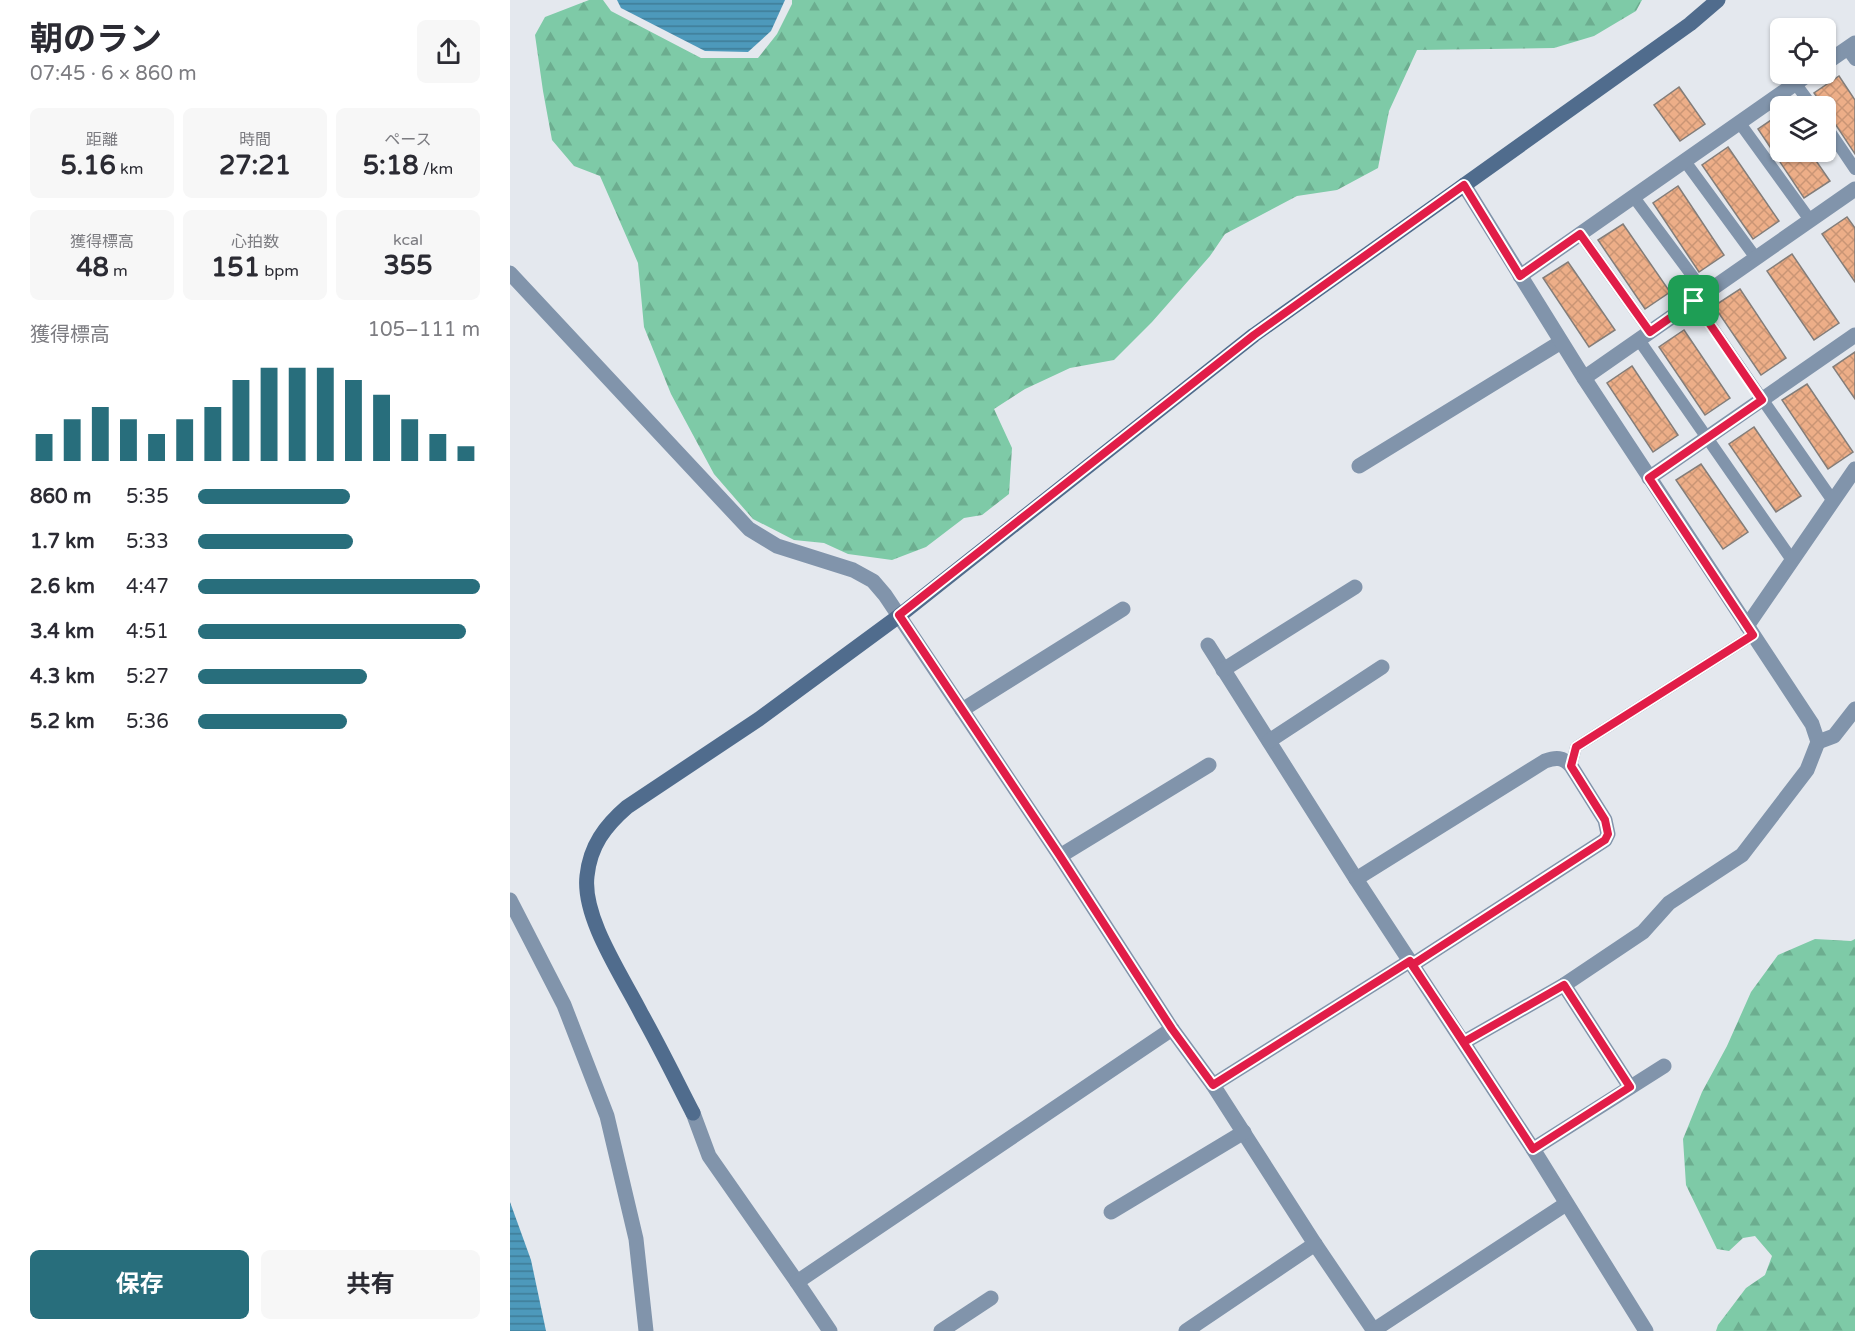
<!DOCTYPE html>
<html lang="ja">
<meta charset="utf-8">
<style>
:root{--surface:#fff;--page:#f7f7f7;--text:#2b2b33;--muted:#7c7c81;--accent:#286e7c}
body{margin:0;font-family:"Varela Round","Noto Sans JP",sans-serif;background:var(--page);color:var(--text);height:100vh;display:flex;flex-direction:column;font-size:22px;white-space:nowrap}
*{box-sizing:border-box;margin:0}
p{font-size:20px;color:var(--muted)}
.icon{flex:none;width:33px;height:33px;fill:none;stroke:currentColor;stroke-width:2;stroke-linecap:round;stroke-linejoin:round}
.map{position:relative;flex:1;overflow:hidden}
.sheet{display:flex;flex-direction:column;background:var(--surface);width:510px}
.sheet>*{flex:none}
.fabs{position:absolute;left:1260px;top:18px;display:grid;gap:12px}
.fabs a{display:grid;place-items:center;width:66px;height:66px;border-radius:9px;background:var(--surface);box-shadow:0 2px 4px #0004;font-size:30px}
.pin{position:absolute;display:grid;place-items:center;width:51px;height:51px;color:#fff;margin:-26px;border-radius:12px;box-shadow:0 3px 9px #0006}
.round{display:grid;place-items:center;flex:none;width:63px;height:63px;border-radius:9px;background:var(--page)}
.overview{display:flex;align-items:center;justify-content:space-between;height:102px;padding:0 30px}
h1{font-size:33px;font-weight:700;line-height:45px}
.metrics{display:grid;grid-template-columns:repeat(3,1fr);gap:9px;height:102px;padding:6px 30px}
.metrics div{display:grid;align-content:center;border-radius:9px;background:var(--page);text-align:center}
.metrics b{font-size:26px;font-weight:700}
.metrics small{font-size:16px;font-weight:400}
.metrics p{font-size:16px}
.chart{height:168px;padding:12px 30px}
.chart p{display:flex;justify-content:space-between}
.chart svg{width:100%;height:108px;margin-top:6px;stroke:var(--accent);stroke-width:6}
.cta{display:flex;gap:12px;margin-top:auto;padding:12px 30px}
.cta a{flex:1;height:69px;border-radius:9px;background:var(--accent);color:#fff;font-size:24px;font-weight:700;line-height:69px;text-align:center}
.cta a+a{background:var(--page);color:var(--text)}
ul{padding:0 30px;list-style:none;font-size:20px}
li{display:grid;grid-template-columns:96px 72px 1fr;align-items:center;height:45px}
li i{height:15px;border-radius:8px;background:var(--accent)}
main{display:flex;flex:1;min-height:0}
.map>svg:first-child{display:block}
.forest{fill:url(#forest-firs)}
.water{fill:url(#water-rules)}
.building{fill:url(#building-cross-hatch);stroke:#837d79;stroke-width:1.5}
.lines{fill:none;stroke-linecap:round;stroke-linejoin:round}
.lane{stroke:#8194ab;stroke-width:12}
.street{stroke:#8194ab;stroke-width:15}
.secondary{stroke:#506c8d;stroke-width:15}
.route-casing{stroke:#fff;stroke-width:12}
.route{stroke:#e11d48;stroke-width:8}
</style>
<main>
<section class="sheet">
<div class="overview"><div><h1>朝のラン</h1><p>07:45 · 6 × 860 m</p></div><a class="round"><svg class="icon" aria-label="share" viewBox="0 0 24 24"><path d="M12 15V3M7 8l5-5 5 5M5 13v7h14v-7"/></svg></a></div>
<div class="metrics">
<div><p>距離</p><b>5.16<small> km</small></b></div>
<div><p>時間</p><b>27:21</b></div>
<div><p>ペース</p><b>5:18<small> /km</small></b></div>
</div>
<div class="metrics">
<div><p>獲得標高</p><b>48<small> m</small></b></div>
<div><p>心拍数</p><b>151<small> bpm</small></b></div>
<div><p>kcal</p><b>355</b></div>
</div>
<div class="chart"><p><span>獲得標高</span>105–111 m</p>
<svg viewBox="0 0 160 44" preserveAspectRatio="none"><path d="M5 44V33M15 44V27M25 44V22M35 44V27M45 44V33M55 44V27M65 44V22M75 44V11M85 44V6M95 44V6M105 44V6M115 44V11M125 44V17M135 44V27M145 44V33M155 44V38"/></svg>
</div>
<ul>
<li><b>860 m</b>5:35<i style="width:54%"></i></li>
<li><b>1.7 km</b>5:33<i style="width:55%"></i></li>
<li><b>2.6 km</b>4:47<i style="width:100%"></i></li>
<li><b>3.4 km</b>4:51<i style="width:95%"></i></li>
<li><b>4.3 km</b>5:27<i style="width:60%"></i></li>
<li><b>5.2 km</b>5:36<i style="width:53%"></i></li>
</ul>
<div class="cta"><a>保存</a><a>共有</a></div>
</section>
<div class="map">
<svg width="1345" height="1331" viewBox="0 0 1345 1331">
<defs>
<pattern id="forest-firs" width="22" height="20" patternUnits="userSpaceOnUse" patternTransform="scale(1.5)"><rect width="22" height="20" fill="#7ecaa7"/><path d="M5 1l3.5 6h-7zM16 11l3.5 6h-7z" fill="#6cad8f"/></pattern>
<pattern id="water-rules" width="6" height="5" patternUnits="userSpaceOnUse" patternTransform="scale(1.5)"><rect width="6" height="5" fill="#4d99bb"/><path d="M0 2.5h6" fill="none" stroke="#3f7c97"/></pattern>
<pattern id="building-cross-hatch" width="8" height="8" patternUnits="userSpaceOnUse" patternTransform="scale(1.5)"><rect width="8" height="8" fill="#edae88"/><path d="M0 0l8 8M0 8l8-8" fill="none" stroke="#ca9575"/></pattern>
</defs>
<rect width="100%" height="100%" fill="#e4e8ee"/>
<!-- forest -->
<g class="forest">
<polygon points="79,0 93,0 101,11 191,58 248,58 267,34 282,4 282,0 1132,0 1126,11 1084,36 1044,48 907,50 879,111 868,168 827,190 787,196 715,234 700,256 642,322 604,360 560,368 515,389 484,409 502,448 499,494 472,515 454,518 416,547 382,560 338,554 314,543 284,540 243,519 204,474 161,394 134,327 128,263 90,176 64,166 42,140 33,91 25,35 35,17"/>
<polygon points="1305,939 1341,941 1345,939 1345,1331 1206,1331 1208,1325 1236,1288 1255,1275 1262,1256 1245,1236 1233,1238 1219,1251 1207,1249 1176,1185 1173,1139 1192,1092 1217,1046 1241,992 1268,955"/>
</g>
<!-- water -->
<g class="water">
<polygon points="107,0 275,0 261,31 238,52 195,51 111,8"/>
<polygon points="0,1202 21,1260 36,1331 0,1331"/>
</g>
<!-- building -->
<g class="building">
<polygon points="1329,76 1345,100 1345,154 1316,110 1316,106 1313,106 1304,93"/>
<polygon points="1169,87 1195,124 1170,141 1144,105"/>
<polygon points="1270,114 1270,152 1300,152 1320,181 1294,198 1248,129"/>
<polygon points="1218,147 1269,221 1243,239 1192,165"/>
<polygon points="1168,186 1214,255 1189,272 1143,203"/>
<polygon points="1337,217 1345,228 1345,282 1312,234"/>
<polygon points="1113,224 1160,292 1135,309 1088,240"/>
<polygon points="1282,254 1329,323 1304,340 1257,271"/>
<polygon points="1058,262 1105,330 1079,347 1033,278"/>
<polygon points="1230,289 1276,358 1251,375 1204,306"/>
<polygon points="1174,330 1220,398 1195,415 1149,347"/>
<polygon points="1345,352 1345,399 1323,367"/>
<polygon points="1122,366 1168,435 1143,452 1097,383"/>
<polygon points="1297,384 1343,452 1318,469 1272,400"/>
<polygon points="1244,427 1291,496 1266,512 1219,444"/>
<polygon points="1191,464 1238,532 1213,549 1166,480"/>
</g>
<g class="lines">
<!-- lane -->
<g class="lane">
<polyline points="1337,49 1345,60"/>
<polyline points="1285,83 1302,106"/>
<polyline points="1229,122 1300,220"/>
<polyline points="1316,126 1345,169"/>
<polyline points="1174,160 1246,258"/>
<polyline points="1123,196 1195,293"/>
<polyline points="1070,234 1140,332"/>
<polyline points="1184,301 1323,501"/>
<polyline points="1129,340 1282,560"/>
<polyline points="1061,766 1066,747 1243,635"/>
</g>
<!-- street -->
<g class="street">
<polyline points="1316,63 1345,43"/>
<polyline points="0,273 239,529 267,546 343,570 363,581 375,595 550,856 662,1029 703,1085 805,1244 864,1331"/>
<polyline points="1010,276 1299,74"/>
<polyline points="1074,378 1345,189"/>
<polyline points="849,466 1051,342"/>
<polyline points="1139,478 1345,335"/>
<polyline points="1237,626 1345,469"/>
<polyline points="698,645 846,879 1023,1149 1136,1331"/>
<polyline points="713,670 845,587"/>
<polyline points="452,710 613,609"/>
<polyline points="759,741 872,667"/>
<polyline points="1308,742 1324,736 1345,709"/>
<polyline points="550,856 699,765"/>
<path d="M846 879 1035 761C1046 757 1053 757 1061 766L1095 820 1098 834 1095 840 902 965"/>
<polyline points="0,900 54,1005 97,1116 126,1239 136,1331"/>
<polyline points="1054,985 1120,1087"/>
<polyline points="954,1042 1054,985 1133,932 1159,903 1232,855 1297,770 1308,742 1302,724 1074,378 954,185"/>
<polyline points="703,1085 900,961"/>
<polyline points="183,1113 199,1156 287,1282"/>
<polyline points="1023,1149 1154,1066"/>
<polyline points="601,1212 734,1132"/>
<polyline points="864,1330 1056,1204"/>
<polyline points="320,1331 287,1282 662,1029"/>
<polyline points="431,1331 481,1298"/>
<polyline points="676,1331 805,1244"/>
</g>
<!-- secondary -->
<path class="secondary" d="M183 1113C166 1080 150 1047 132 1015 113 977 72 918 77 876 80 846 95 826 117 807L249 719 389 616 744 335 1180 24 1208 0"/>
</g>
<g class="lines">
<!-- route casing -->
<g class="route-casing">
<polyline id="route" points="1184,301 1140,332 1070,234 1010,276 954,185 744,335 389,615 550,856 662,1029 703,1085 900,961 1023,1149 1120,1087 1054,985 954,1042 902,965 1095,840 1098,834 1095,820 1061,766 1066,747 1243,635 1139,478 1252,400 1184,301"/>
</g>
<!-- route -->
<use href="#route" class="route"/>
</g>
</svg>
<div class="fabs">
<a><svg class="icon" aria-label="locate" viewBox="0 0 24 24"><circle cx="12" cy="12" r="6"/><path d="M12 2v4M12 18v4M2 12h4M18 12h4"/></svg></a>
<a><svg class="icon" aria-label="layers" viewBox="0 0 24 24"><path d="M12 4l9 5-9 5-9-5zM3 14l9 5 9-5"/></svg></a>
</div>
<div class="pin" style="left:1184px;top:301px;background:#1e9e55"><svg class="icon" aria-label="arrive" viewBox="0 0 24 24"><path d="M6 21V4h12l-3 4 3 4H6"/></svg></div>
</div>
</main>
